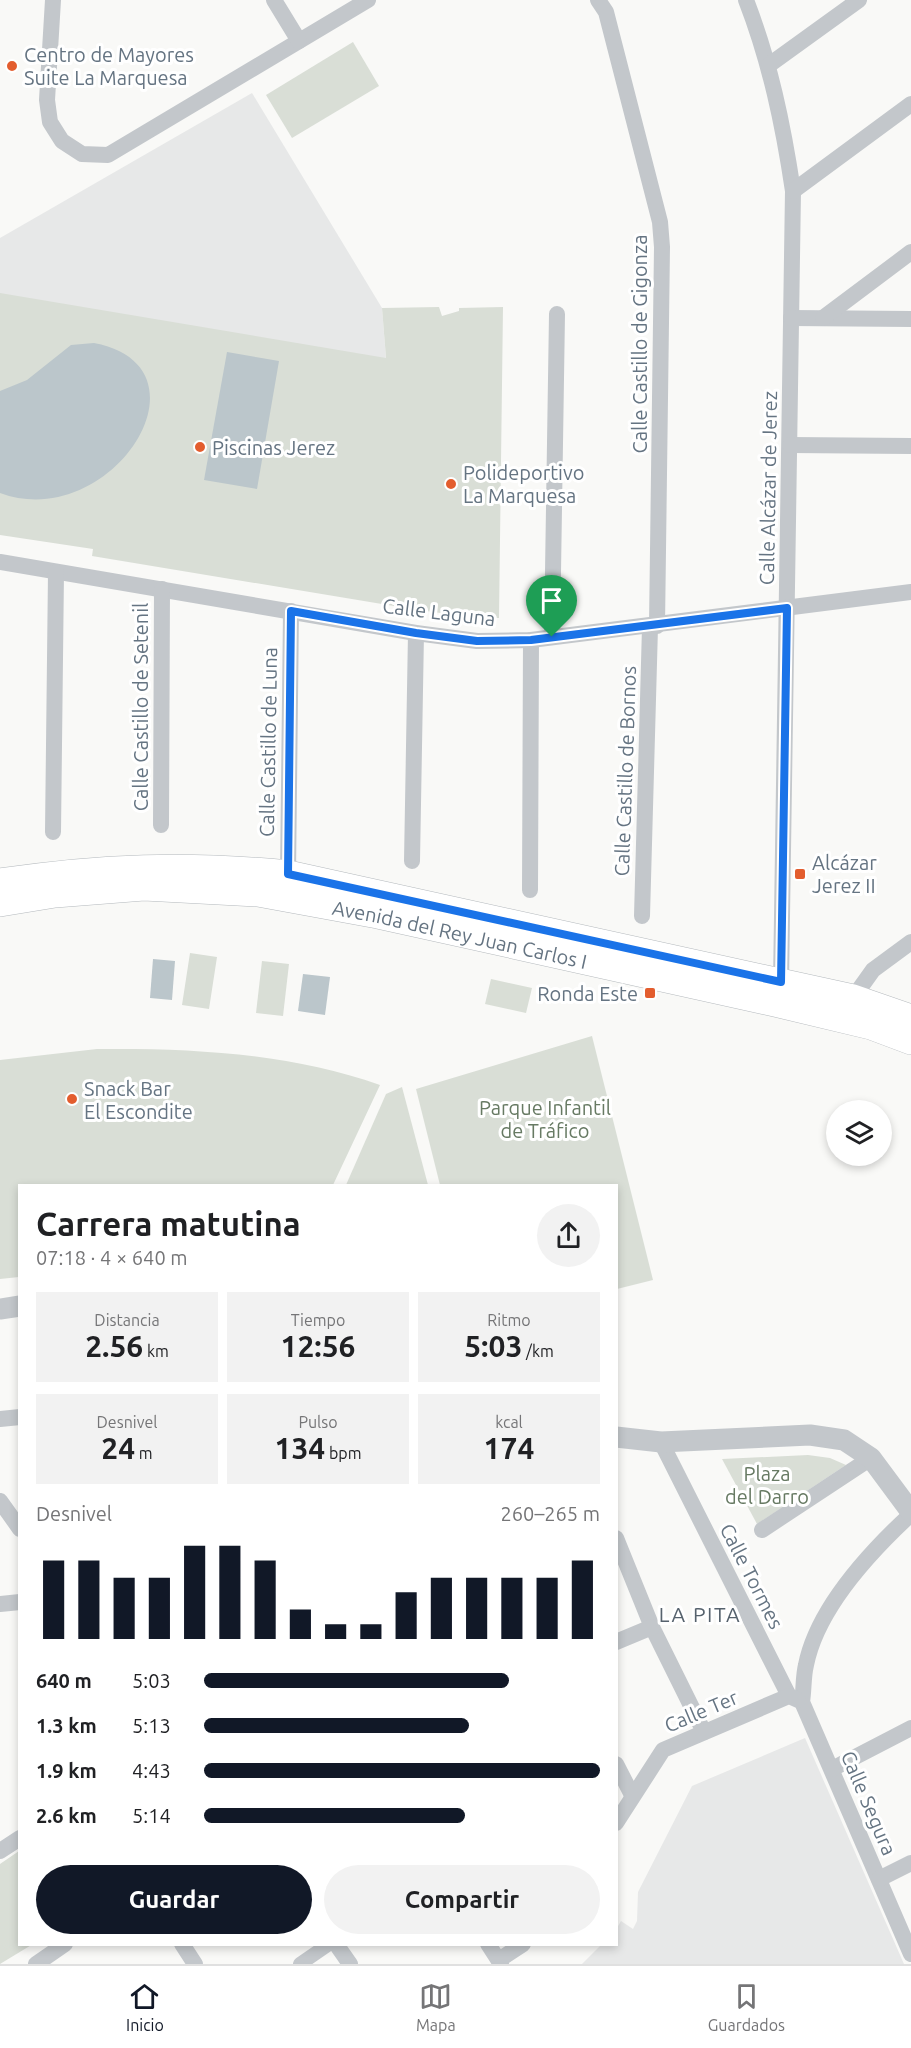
<!DOCTYPE html>
<html lang="es">
<meta charset="utf-8">
<style>
:root{--surface:#fff;--page:#f2f2f2;--text:#202124;--muted:#757577;--line:#e0e0e0;--accent:#111827}
body{margin:0;font-family:Ubuntu,sans-serif;background:var(--page);color:var(--text);height:100vh;display:flex;flex-direction:column;font-size:22px;white-space:nowrap}
*{box-sizing:border-box;margin:0}
p{font-size:20px;color:var(--muted)}
.icon{flex:none;width:33px;height:33px;fill:none;stroke:currentColor;stroke-width:2;stroke-linecap:round;stroke-linejoin:round}
.map{position:relative;flex:1;overflow:hidden}
.panel{position:absolute;left:18px;top:1184px;width:600px;height:762px;display:flex;flex-direction:column;background:var(--surface);border-radius:0px;box-shadow:0 3px 9px #0003}
.panel>*{flex:none}
.tools{position:absolute;left:826px;top:1100px;display:grid;gap:12px}
.tools a{display:grid;place-items:center;width:66px;height:66px;border-radius:50%;background:var(--surface);box-shadow:0 3px 9px #0003;font-size:30px}
.pin{position:absolute;display:grid;place-items:center;width:51px;height:51px;color:#fff;margin:-62px -26px;border-radius:50% 50% 50% 0;rotate:-45deg;box-shadow:0 0 6px #0007}
.pin .icon{rotate:45deg}
.round{display:grid;place-items:center;flex:none;width:63px;height:63px;border-radius:32px;background:var(--page)}
.overview{display:flex;align-items:center;justify-content:space-between;height:102px;padding:0 18px}
h1{font-size:33px;font-weight:700;line-height:45px}
.metrics{display:grid;grid-template-columns:repeat(3,1fr);gap:9px;height:102px;padding:6px 18px}
.metrics div{display:grid;align-content:center;border-radius:0px;background:var(--page);text-align:center}
.metrics b{font-size:30px;font-weight:700}
.metrics small{font-size:16px;font-weight:400}
.metrics p{font-size:16px}
.chart{height:168px;padding:12px 18px}
.chart p{display:flex;justify-content:space-between}
.chart svg{width:100%;height:108px;margin-top:6px;stroke:var(--accent);stroke-width:6}
.button{display:flex;gap:12px;margin-top:auto;padding:12px 18px}
.button a{flex:1;height:69px;border-radius:36px;background:var(--accent);color:#fff;font-size:24px;font-weight:700;line-height:69px;text-align:center}
.button a+a{background:var(--page);color:var(--text)}
ul{padding:0 18px;list-style:none;font-size:20px}
li{display:grid;grid-template-columns:96px 72px 1fr;align-items:center;height:45px}
li i{height:15px;border-radius:8px;background:var(--accent)}
.menu{display:flex;justify-content:space-around;align-items:center;height:84px;border-top:2px solid var(--line);background:var(--surface);font-size:16px;color:var(--muted)}
.menu a{display:grid;justify-items:center;gap:3px}
.menu .current{color:var(--accent)}
.map>svg:first-child{display:block}
.built{fill:#e7e8e8}
.green{fill:#d9ded6}
.water{fill:#bbc6cb}
.lines{fill:none;stroke-linecap:round;stroke-linejoin:round}
.primary-casing{stroke:#b4b9bd;stroke-width:28}
.pedestrian{stroke:#c3c7cb;stroke-width:14}
.minor{stroke:#c3c7cb;stroke-width:16}
.tertiary{stroke:#c3c7cb;stroke-width:21}
.primary{stroke:#fff;stroke-width:27}
.route-casing{stroke:#fff;stroke-width:12}
.route{stroke:#1a73e8;stroke-width:8}
.poi-dot{fill:#e35d2e;stroke:#fff;stroke-width:2}
.labels{text-anchor:middle;dominant-baseline:central;stroke-width:6;stroke-linejoin:round;paint-order:stroke}
.poi-label{font-size:20px;fill:#657482;stroke:#fff;text-anchor:start}
.street-label{font-size:20px;fill:#657482;stroke:#fff}
.park-label{font-size:20px;fill:#677a63;stroke:#fff}
.neighbourhood-label{font-size:21px;letter-spacing:1.5px;fill:#56626d;stroke:#fff}
</style>
<div class="map">
<svg width="911" height="1964" viewBox="0 0 911 1964">
<rect width="100%" height="100%" fill="#f9f9f7"/>
<!-- built -->
<g class="built">
<polygon points="252,93 382,308 386,359 0,294 0,238"/>
<polygon points="805,1738 904,1964 582,1964 602,1944 616,1944 617,1928 621,1921 633,1929 637,1921 638,1892 692,1786"/>
</g>
<!-- green -->
<g class="green">
<polygon points="353,42 379,86 292,138 266,95"/>
<polygon points="0,293 386,358 382,308 439,307 442,316 459,311 459,308 503,307 499,618 469,617 412,609 92,556 93,549 0,535"/>
<polygon points="190,953 217,957 209,1009 182,1005"/>
<polygon points="262,961 289,964 283,1016 256,1013"/>
<polygon points="491,979 532,988 526,1013 485,1004"/>
<polygon points="592,1036 653,1280 617,1289 616,1185 440,1185 416,1089"/>
<path d="M97 1049C191 1048 290 1053 380 1085L333 1185H20L19 1277 0 1279V1060Z"/>
<polygon points="402,1087 428,1185 346,1185 386,1094"/>
<polygon points="808,1455 830,1458 846,1465 757,1524 722,1459"/>
<polygon points="19,1851 20,1944 33,1944 0,1964 0,1864"/>
</g>
<!-- water -->
<g class="water">
<path d="M94 343C219 367 111 534 0 493V391L27 380 71 345Z"/>
<polygon points="227,352 279,361 257,489 204,480"/>
<polygon points="153,959 175,961 172,1000 150,998"/>
<polygon points="303,974 330,977 325,1015 298,1011"/>
</g>
<g class="lines">
<!-- primary casing -->
<g class="primary-casing">
<g id="primary">
<path d="M0 882C100 867 187 864 288 874L853 998 911 1018"/>
<path id="s1" d="M0 903 55 894 144 887 258 893 378 915 775 1003 871 1026 911 1041"/>
</g>
</g>
<!-- pedestrian -->
<polyline class="pedestrian" points="300,1964 329,1944"/>
<!-- minor -->
<g class="minor">
<polyline points="53,0 47,100 50,122 62,141 82,154 108,155 368,0"/>
<polyline points="274,0 299,41"/>
<polyline points="598,0 606,12 660,222 662,247 657,626"/>
<path d="M746 0C770 62 783 124 793 191L781 982"/>
<polyline points="769,65 859,0"/>
<polyline points="793,191 911,104"/>
<polyline points="791,318 911,319"/>
<polyline points="823,318 911,252"/>
<polyline points="790,445 911,446"/>
<polyline points="0,562 416,633 477,641 531,640 911,592"/>
<polyline points="552,637 557,314"/>
<polyline points="161,825 162,589"/>
<polyline points="53,832 56,572"/>
<polyline points="412,861 416,633"/>
<polyline points="288,874 291,611"/>
<polyline points="530,890 531,640"/>
<polyline points="642,916 650,627"/>
<polyline points="853,998 873,970 911,942"/>
<polyline points="0,1419 20,1417"/>
<polyline points="661,1442 789,1696"/>
<polyline points="0,1501 20,1529"/>
<path d="M911 1514C871 1551 817 1609 806 1665 803 1677 804 1690 802 1702L911 1954"/>
<polyline points="762,1530 871,1458"/>
<polyline points="616,1538 652,1627 704,1732"/>
<polyline points="0,1604 20,1602"/>
<polyline points="616,1642 652,1627"/>
<polyline points="616,1764 632,1795"/>
<polyline points="832,1769 911,1728"/>
<polyline points="616,1823 663,1750 789,1696 798,1700"/>
<polyline points="0,1851 20,1838"/>
<polyline points="879,1879 911,1863"/>
<polyline points="182,1944 195,1964"/>
<polyline points="336,1944 350,1964"/>
<polyline points="488,1944 501,1964"/>
<polyline points="499,1960 523,1944"/>
<polyline points="36,1964 65,1944"/>
</g>
<!-- tertiary -->
<g class="tertiary">
<polyline points="0,1309 20,1306"/>
<polyline points="616,1437 661,1442 810,1435 844,1440 871,1458 911,1512"/>
</g>
<!-- primary -->
<use href="#primary" class="primary"/>
</g>
<g class="lines">
<!-- route casing -->
<g class="route-casing">
<polygon id="route" points="787,608 781,982 288,874 291,611 416,633 477,641 531,640"/>
</g>
<!-- route -->
<use href="#route" class="route"/>
</g>
<!-- markers -->
<g class="poi-dot">
<circle cx="12" cy="66" r="6"/>
<circle cx="200" cy="447" r="6"/>
<circle cx="451" cy="484" r="6"/>
<rect x="794" y="868" width="12" height="12" rx="3"/>
<rect x="644" y="987" width="12" height="12" rx="3"/>
<circle cx="72" cy="1099" r="6"/>
</g>
<g class="labels">
<!-- poi labels -->
<g class="poi-label">
<text x="24" y="54">Centro de Mayores<tspan x="24" dy="23">Suite La Marquesa</tspan></text>
<text x="212" y="447">Piscinas Jerez</text>
<text x="463" y="472">Polideportivo<tspan x="463" dy="23">La Marquesa</tspan></text>
<text x="812" y="862">Alcázar<tspan x="812" dy="23">Jerez II</tspan></text>
<text x="638" y="993" text-anchor="end">Ronda Este</text>
<text x="84" y="1088">Snack Bar<tspan x="84" dy="23">El Escondite</tspan></text>
</g>
<!-- street labels -->
<g class="street-label">
<text transform="translate(639 344) rotate(-90)">Calle Castillo de Gigonza</text>
<text transform="translate(768 488) rotate(-89)">Calle Alcázar de Jerez</text>
<text transform="translate(439 612) rotate(7)">Calle Laguna</text>
<text transform="translate(140 707) rotate(-90)">Calle Castillo de Setenil</text>
<text transform="translate(268 742) rotate(-89)">Calle Castillo de Luna</text>
<text transform="translate(625 771) rotate(-88)">Calle Castillo de Bornos</text>
<text stroke="none"><textPath href="#s1" startOffset="465">Avenida del Rey Juan Carlos I</textPath></text>
<text transform="translate(752 1576) rotate(63)">Calle Tormes</text>
<text transform="translate(701 1711) rotate(-23)">Calle Ter</text>
<text transform="translate(869 1803) rotate(67)">Calle Segura</text>
</g>
<!-- park labels -->
<g class="park-label">
<text x="545" y="1107">Parque Infantil<tspan x="545" dy="23">de Tráfico</tspan></text>
<text x="767" y="1473">Plaza<tspan x="767" dy="23">del Darro</tspan></text>
</g>
<!-- neighbourhood labels -->
<g class="neighbourhood-label">
<text x="700" y="1614">LA PITA</text>
</g>
</g>
</svg>
<div class="tools">
<a><svg class="icon" aria-label="layers" viewBox="0 0 24 24"><path d="M12 4l9 5-9 5-9-5zM3 14l9 5 9-5"/></svg></a>
</div>
<div class="pin" style="left:552px;top:637px;background:#1e9e55"><svg class="icon" aria-label="arrive" viewBox="0 0 24 24"><path d="M6 21V4h12l-3 4 3 4H6"/></svg></div>
<section class="panel">
<div class="overview"><div><h1>Carrera matutina</h1><p>07:18 · 4 × 640 m</p></div><a class="round"><svg class="icon" aria-label="share" viewBox="0 0 24 24"><path d="M12 15V3M7 8l5-5 5 5M5 13v7h14v-7"/></svg></a></div>
<div class="metrics">
<div><p>Distancia</p><b>2.56<small> km</small></b></div>
<div><p>Tiempo</p><b>12:56</b></div>
<div><p>Ritmo</p><b>5:03<small> /km</small></b></div>
</div>
<div class="metrics">
<div><p>Desnivel</p><b>24<small> m</small></b></div>
<div><p>Pulso</p><b>134<small> bpm</small></b></div>
<div><p>kcal</p><b>174</b></div>
</div>
<div class="chart"><p><span>Desnivel</span>260–265 m</p>
<svg viewBox="0 0 160 44" preserveAspectRatio="none"><path d="M5 44V12M15 44V12M25 44V19M35 44V19M45 44V6M55 44V6M65 44V12M75 44V32M85 44V38M95 44V38M105 44V25M115 44V19M125 44V19M135 44V19M145 44V19M155 44V12"/></svg>
</div>
<ul>
<li><b>640 m</b>5:03<i style="width:77%"></i></li>
<li><b>1.3 km</b>5:13<i style="width:67%"></i></li>
<li><b>1.9 km</b>4:43<i style="width:100%"></i></li>
<li><b>2.6 km</b>5:14<i style="width:66%"></i></li>
</ul>
<div class="button"><a>Guardar</a><a>Compartir</a></div>
</section>
</div>
<nav class="menu">
<a class="current"><svg class="icon" aria-label="home" viewBox="0 0 24 24"><path d="M3 11l9-7 9 7M6 9v11h12V9"/></svg>Inicio</a>
<a><svg class="icon" aria-label="map" viewBox="0 0 24 24"><path d="M3 6l6-2 6 2 6-2v14l-6 2-6-2-6 2zM9 4v14M15 6v14"/></svg>Mapa</a>
<a><svg class="icon" aria-label="saved" viewBox="0 0 24 24"><path d="M7 4h10v16l-5-4-5 4z"/></svg>Guardados</a>
</nav>
